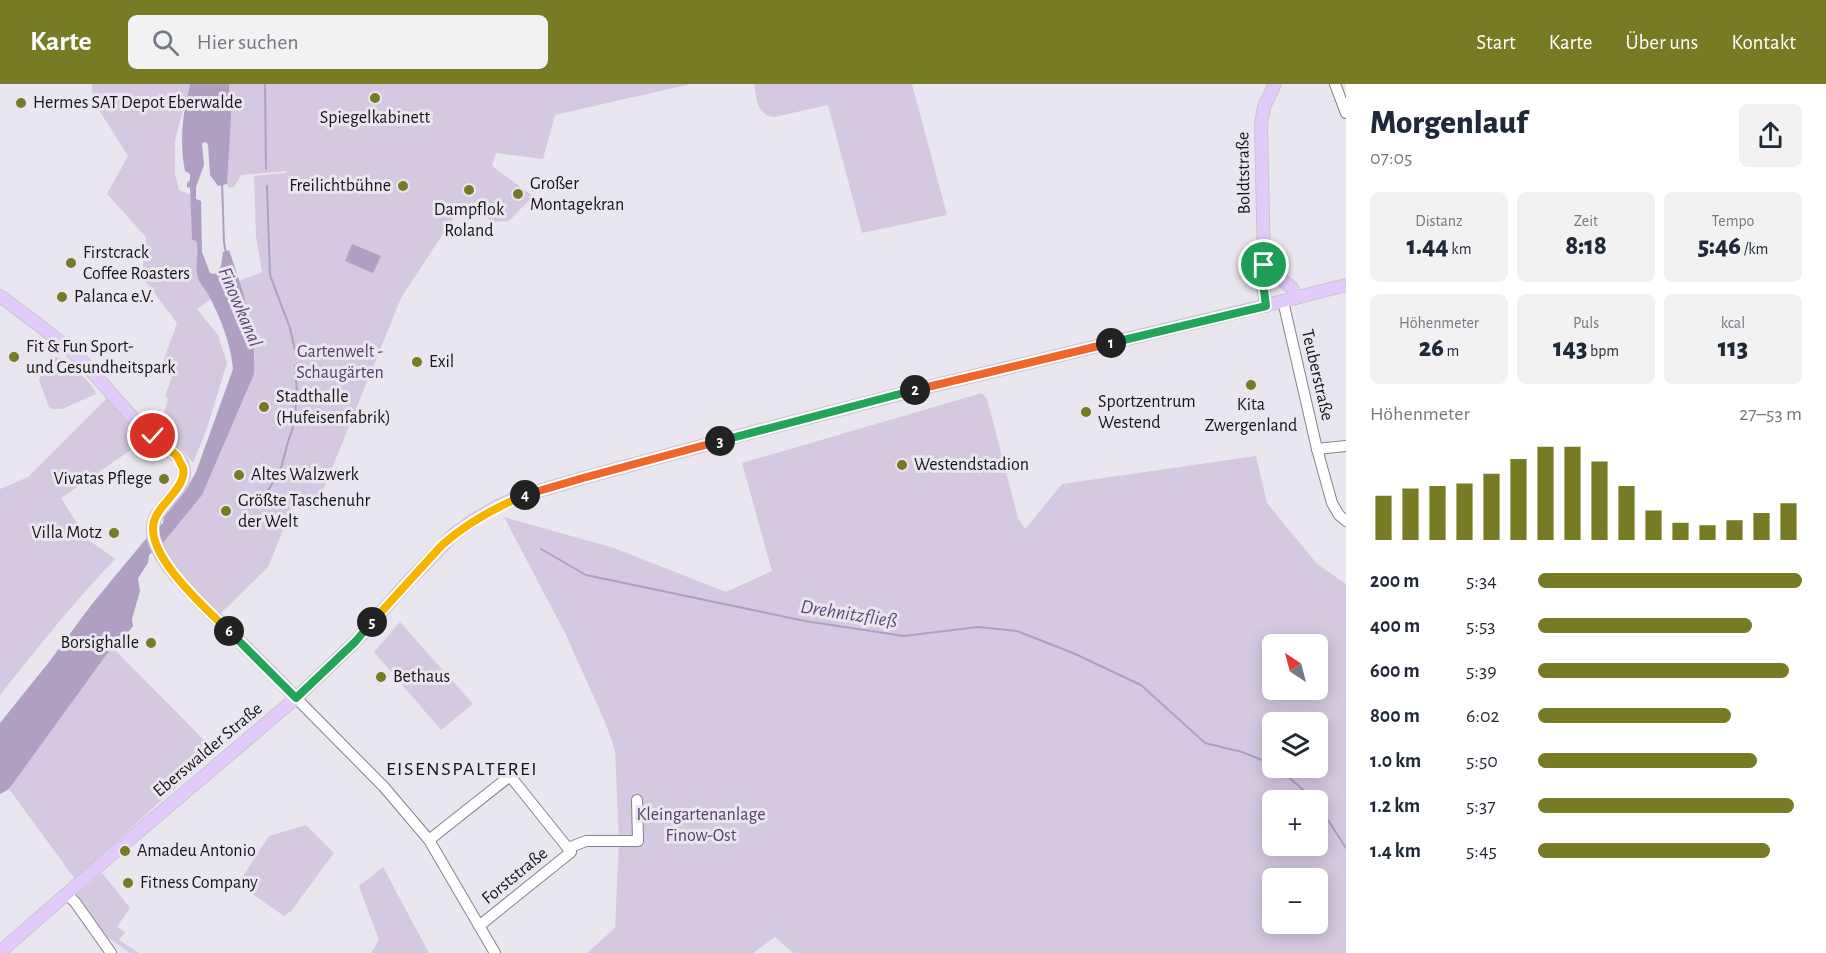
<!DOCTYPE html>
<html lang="de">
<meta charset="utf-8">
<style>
:root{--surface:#fff;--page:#f2f2f3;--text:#1f2937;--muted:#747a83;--accent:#767b24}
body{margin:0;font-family:"Alegreya Sans",sans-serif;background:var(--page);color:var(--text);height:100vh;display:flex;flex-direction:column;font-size:22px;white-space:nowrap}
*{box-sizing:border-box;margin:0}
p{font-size:20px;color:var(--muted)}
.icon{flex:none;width:33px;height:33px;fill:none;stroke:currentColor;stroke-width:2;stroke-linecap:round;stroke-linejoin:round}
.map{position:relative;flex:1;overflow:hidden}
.details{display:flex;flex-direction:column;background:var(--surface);width:480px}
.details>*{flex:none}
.needle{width:39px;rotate:324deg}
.fabs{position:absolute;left:1262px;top:550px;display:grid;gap:12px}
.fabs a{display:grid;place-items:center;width:66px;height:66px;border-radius:9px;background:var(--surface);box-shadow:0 3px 15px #0003;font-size:30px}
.pin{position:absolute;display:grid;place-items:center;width:51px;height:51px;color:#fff;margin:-26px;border:3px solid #fff;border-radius:50%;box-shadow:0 2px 6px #0007}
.km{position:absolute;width:30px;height:30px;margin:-15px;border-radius:50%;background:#222;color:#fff;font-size:16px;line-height:30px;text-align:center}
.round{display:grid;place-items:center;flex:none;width:63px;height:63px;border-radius:9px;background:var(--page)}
.head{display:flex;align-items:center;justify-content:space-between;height:102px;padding:0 24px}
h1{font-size:33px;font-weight:800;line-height:45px}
.figures{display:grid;grid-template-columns:repeat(3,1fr);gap:9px;height:102px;padding:6px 24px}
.figures div{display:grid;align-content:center;border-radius:9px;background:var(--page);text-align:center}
.figures b{font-size:26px;font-weight:800}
.figures small{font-size:16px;font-weight:400}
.figures p{font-size:16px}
.chart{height:168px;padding:12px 24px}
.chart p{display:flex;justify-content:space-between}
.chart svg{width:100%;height:108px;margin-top:6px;stroke:var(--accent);stroke-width:6}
ul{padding:0 24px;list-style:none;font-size:20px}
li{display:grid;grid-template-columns:96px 72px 1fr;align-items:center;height:45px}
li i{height:15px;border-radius:8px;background:var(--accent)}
header{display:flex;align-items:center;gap:36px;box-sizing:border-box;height:84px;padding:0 30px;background:var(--accent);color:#fff}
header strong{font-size:28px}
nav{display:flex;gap:33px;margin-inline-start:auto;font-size:21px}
.search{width:420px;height:54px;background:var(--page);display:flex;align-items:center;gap:15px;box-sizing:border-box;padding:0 21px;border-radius:9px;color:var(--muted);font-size:22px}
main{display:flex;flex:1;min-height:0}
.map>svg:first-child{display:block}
.green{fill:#d4c9e1;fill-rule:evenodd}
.water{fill:#afa0c2}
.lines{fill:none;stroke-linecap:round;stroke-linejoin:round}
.stream{stroke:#afa0c2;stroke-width:2}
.minor-casing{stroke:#86828b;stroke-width:12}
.major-casing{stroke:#c7c7c8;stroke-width:14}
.minor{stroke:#fff;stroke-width:10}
.major{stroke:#e2cbfb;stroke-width:12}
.split-1-casing{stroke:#fff;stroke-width:12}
.split-2-casing{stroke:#fff;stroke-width:12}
.split-3-casing{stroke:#fff;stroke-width:12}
.split-4-casing{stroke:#fff;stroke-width:12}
.split-5-casing{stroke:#fff;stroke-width:12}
.split-6-casing{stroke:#fff;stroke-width:12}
.split-7-casing{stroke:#fff;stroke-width:12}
.split-8-casing{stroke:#fff;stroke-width:12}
.split-1{stroke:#22a559;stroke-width:8}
.split-2{stroke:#f0652b;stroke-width:8}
.split-3{stroke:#22a559;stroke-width:8}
.split-4{stroke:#f0652b;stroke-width:8}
.split-5{stroke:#f5b400;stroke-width:8}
.split-6{stroke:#22a559;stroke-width:8}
.split-7{stroke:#f5b400;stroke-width:8}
.split-8{stroke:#f5b400;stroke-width:8}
.poi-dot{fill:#767b24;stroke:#eae6ef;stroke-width:2}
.labels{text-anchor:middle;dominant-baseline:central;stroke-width:6;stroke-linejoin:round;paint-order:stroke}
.poi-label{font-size:18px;fill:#171519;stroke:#eae6ef;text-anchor:start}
.street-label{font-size:18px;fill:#171519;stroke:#eae6ef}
.park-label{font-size:18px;fill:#573f6e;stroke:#eae6ef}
.water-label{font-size:20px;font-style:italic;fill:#604878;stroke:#eae6ef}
.neighbourhood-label{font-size:20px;letter-spacing:1.5px;fill:#171519;stroke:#eae6ef}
</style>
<header>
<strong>Karte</strong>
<div class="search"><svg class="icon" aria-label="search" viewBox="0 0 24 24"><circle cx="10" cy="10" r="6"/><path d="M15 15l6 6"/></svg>Hier suchen</div>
<nav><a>Start</a><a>Karte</a><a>Über uns</a><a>Kontakt</a></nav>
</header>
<main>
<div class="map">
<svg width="1346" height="869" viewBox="0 0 1346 869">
<rect width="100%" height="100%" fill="#eae6ef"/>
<!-- green -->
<g class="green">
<path d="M92 0H190L175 56V90L179 106 191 111 192 156 196 157C200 168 195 181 198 193 200 200 206 208 211 215L197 225 218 251 227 279 206 347 193 379 179 363 156 345 163 333 168 315 165 312 172 293 162 281 177 239 142 193 146 153 107 110 128 72 92 15Z"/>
<path d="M228 0H691L555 31 543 75 496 69 492 82 533 112 509 137 494 138 462 121 401 214 315 426 295 417 268 483 220 530 169 474 162 460 254 290C257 258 249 228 239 197L262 188 256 152 254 92 286 89 287 87 241 91 234 103 229 104 227 100Z"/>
<path d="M754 0H912L947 131 862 149 828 21 774 33C756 31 757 14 754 0Z"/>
<path d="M56 273C68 279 92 297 96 310L62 325H52L49 323 39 296 47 280Z"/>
<path d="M982 309 987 315 1018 434 1025 445 1062 400 1256 372 1267 419 1317 480 1346 500V869H793L775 853 753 869H587L615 844 619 757 615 666 605 638 566 551 504 433 614 464 726 508 772 487 742 379ZM1272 561H1317V606H1272ZM1272 639H1317V684H1272ZM1272 717H1317V762H1272ZM1272 795H1317V840H1272Z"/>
<path d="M107 314 135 345 147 355 61 414 87 455 115 475C74 518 37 564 0 611V405L28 393Z"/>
<polygon points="400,538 473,620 441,646 374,568"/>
<polygon points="112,563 213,665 196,679 185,695 75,795 9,705"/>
<polygon points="306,741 334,769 291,827 284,832 238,800 269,752"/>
<polygon points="383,783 429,869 371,869 379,856 359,802"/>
<polygon points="102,789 130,824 117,843 125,848 119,856 139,869 130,869 99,847 75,812"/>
</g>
<!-- water -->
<g class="water">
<path d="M190 0H229L231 34 227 100 218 102 210 91 208 61 206 58 202 59 204 81 196 103V115L201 117 202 168 210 189 215 190 221 182 223 168 229 166C243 206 257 248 254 290L202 411 162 460 149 471 148 479 138 494 140 507 132 535 133 542 120 559H115L112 563 9 705 0 710V639L49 578 92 520 149 451 163 439 164 433 186 406 196 388 233 285C231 261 221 235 210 214 207 207 200 201 198 194 194 182 200 168 196 157L192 156 190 104 187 103V99L190 96V90L185 87C179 57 183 29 190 0Z"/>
<polygon points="352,160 381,172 373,189 345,177"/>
</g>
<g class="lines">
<!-- stream -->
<g class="stream">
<polyline points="265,0 266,85"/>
<polyline points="222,98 224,158 226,170"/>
<polyline points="267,102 270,191 290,244 295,266"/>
<polyline points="268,407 281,384 288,358 294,340 297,309 295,282"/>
<polyline points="541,465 586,491 805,537 904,552 978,543 1017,547 1073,569 1141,601 1205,659 1242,668 1272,680"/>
<polyline points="1278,684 1316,717"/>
<polyline points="1317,719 1346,764"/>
</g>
<!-- minor casing -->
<g class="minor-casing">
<g id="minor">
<polyline points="1335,0 1346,29"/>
<polyline points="1283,217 1317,365 1332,419 1339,431 1346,437"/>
<polyline points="1317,365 1346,362"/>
<polyline points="296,614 384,703 429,756 495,869"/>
<polyline points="429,756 510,692 571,768 479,842"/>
<polyline points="568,764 586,757 638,757 637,716"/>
<polyline points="66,810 75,818 111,869"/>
</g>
</g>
<!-- major casing -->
<g class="major-casing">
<g id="major">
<polyline points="1264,181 1292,204 1296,214"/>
<path d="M0 212C28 233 57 253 82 277 103 298 120 322 141 342 153 353 183 369 184 387 187 413 138 425 157 463 167 485 186 503 202 520 233 552 266 581 296 614"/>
<polyline points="1266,222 1261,190 1264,181 1261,40 1264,23 1275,0"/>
<polyline points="0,868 117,766 296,614 355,558 405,501 453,451 474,436 498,422 525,411 583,394 753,348 928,303 1255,224 1346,201"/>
</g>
</g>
<!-- minor -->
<use href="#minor" class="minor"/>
<!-- major -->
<use href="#major" class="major"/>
</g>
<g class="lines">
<!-- split-1 casing -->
<g class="split-1-casing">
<polyline id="split-1" points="1111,259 1266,222 1262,190 1264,181"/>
</g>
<!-- split-2 casing -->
<g class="split-2-casing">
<polyline id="split-2" points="915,306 1111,259"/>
</g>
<!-- split-3 casing -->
<g class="split-3-casing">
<polyline id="split-3" points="720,357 915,306"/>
</g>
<!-- split-4 casing -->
<g class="split-4-casing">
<polyline id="split-4" points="525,411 583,394 720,357"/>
</g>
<!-- split-5 casing -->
<g class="split-5-casing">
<path id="split-5" d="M372 538 442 461C467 439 494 424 525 411"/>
</g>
<!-- split-6 casing -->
<g class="split-6-casing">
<polyline id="split-6" points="229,547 296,614 355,558 372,538"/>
</g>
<!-- split-7 casing -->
<g class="split-7-casing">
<path id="split-7" d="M183 384C186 396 175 407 168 416 161 424 153 433 153 444 152 477 207 526 229 547"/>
</g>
<!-- split-8 casing -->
<g class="split-8-casing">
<polyline id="split-8" points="153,352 177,372 183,384"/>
</g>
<!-- split-1 -->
<use href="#split-1" class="split-1"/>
<!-- split-2 -->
<use href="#split-2" class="split-2"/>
<!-- split-3 -->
<use href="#split-3" class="split-3"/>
<!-- split-4 -->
<use href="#split-4" class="split-4"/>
<!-- split-5 -->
<use href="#split-5" class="split-5"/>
<!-- split-6 -->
<use href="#split-6" class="split-6"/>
<!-- split-7 -->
<use href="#split-7" class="split-7"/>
<!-- split-8 -->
<use href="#split-8" class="split-8"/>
</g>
<!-- markers -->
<g class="poi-dot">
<circle cx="375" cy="14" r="6"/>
<circle cx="21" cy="19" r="6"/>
<circle cx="403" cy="102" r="6"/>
<circle cx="469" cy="106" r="6"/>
<circle cx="518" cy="110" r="6"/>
<circle cx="71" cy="179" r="6"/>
<circle cx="62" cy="213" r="6"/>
<circle cx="14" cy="273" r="6"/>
<circle cx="417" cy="278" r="6"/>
<circle cx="1251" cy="301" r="6"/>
<circle cx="264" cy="323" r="6"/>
<circle cx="1086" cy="328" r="6"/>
<circle cx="902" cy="381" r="6"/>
<circle cx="239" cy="391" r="6"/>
<circle cx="164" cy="395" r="6"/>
<circle cx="226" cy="427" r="6"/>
<circle cx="114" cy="449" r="6"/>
<circle cx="151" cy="559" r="6"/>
<circle cx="381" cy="593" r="6"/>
<circle cx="125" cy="767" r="6"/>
<circle cx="128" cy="799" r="6"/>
</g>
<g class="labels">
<!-- poi labels -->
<g class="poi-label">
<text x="33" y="19">Hermes SAT Depot Eberwalde</text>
<text x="375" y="34" text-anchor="middle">Spiegelkabinett</text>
<text x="530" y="100">Großer<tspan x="530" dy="21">Montagekran</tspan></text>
<text x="391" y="102" text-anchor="end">Freilichtbühne</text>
<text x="469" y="126" text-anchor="middle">Dampflok<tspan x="469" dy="21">Roland</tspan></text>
<text x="83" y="169">Firstcrack<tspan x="83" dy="21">Coffee Roasters</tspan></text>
<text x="74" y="213">Palanca e.V.</text>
<text x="26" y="263">Fit &amp; Fun Sport-<tspan x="26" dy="21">und Gesundheitspark</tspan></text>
<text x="429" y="278">Exil</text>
<text x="276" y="313">Stadthalle<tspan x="276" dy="21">(Hufeisenfabrik)</tspan></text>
<text x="1098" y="318">Sportzentrum<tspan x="1098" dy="21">Westend</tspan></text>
<text x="1251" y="321" text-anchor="middle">Kita<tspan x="1251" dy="21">Zwergenland</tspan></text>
<text x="914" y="381">Westendstadion</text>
<text x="251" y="391">Altes Walzwerk</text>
<text x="152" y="395" text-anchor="end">Vivatas Pflege</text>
<text x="238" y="417">Größte Taschenuhr<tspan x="238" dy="21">der Welt</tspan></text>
<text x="102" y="449" text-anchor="end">Villa Motz</text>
<text x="139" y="559" text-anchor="end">Borsighalle</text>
<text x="393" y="593">Bethaus</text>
<text x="137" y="767">Amadeu Antonio</text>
<text x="140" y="799">Fitness Company</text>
</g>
<!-- street labels -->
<g class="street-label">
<text transform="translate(1244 89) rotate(-91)">Boldtstraße</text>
<text transform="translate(1317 291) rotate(77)">Teuberstraße</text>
<text transform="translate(208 666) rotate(-40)">Eberswalder Straße</text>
<text transform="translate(515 792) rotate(-39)">Forststraße</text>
</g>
<!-- park labels -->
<g class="park-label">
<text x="340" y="268">Gartenwelt -<tspan x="340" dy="21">Schaugärten</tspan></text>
<text x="701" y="731">Kleingartenanlage<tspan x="701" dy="21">Finow-Ost</tspan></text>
</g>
<!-- water labels -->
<g class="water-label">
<text transform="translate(240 223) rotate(67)">Finowkanal</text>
<text transform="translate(849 530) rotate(9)">Drehnitzfließ</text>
</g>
<!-- neighbourhood labels -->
<g class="neighbourhood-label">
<text x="462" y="685">EISENSPALTEREI</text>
</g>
</g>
</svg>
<div class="fabs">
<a><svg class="needle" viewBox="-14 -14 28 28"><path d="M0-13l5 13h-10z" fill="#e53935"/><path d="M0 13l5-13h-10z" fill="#747a83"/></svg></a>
<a><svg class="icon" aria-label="layers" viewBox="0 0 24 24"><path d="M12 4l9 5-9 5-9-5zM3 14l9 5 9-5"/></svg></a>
<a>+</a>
<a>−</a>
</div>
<div class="pin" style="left:1264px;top:181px;background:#1e9e55"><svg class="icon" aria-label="arrive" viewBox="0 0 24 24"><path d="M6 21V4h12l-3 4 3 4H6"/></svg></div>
<div class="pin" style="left:153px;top:352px;background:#d93025"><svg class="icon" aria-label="check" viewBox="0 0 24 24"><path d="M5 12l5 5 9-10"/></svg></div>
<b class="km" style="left:1111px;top:259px">1</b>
<b class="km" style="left:915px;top:306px">2</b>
<b class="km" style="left:720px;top:357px">3</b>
<b class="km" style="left:525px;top:411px">4</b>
<b class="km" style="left:372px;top:538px">5</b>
<b class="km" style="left:229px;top:547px">6</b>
</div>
<section class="details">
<div class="head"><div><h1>Morgenlauf</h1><p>07:05</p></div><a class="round"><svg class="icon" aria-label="share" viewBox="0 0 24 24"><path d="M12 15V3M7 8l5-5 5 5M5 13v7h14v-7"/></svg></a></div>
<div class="figures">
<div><p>Distanz</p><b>1.44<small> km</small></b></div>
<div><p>Zeit</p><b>8:18</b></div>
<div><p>Tempo</p><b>5:46<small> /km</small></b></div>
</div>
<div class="figures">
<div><p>Höhenmeter</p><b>26<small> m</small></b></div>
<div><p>Puls</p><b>143<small> bpm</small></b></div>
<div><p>kcal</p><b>113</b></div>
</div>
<div class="chart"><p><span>Höhenmeter</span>27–53 m</p>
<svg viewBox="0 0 160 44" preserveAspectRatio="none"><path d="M5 44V26M15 44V23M25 44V22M35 44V21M45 44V17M55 44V11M65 44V6M75 44V6M85 44V12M95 44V22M105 44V32M115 44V37M125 44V38M135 44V36M145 44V33M155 44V29"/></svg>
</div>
<ul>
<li><b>200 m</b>5:34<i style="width:100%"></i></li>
<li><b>400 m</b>5:53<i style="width:81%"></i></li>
<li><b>600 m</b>5:39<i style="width:95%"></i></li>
<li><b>800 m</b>6:02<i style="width:73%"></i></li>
<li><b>1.0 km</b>5:50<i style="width:83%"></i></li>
<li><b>1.2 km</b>5:37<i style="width:97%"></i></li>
<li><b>1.4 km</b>5:45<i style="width:88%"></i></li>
</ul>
</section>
</main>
